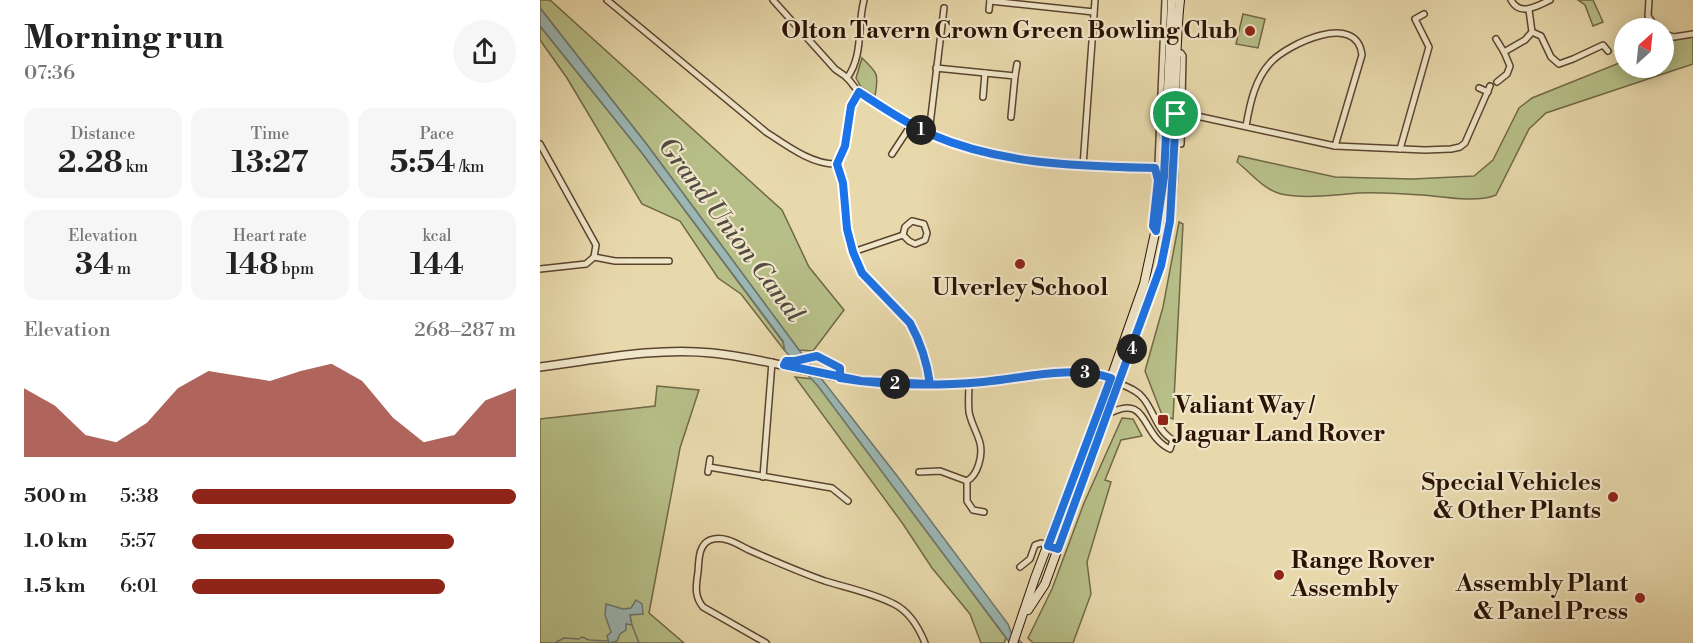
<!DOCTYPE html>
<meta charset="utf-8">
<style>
:root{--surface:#fff;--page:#f6f6f6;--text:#222;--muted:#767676;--accent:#8f2418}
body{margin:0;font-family:"Libre Bodoni",serif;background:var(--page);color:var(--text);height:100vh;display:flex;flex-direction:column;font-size:22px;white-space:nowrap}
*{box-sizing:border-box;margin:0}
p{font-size:20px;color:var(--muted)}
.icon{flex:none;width:33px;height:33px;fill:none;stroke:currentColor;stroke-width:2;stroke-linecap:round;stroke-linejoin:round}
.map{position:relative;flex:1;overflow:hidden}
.side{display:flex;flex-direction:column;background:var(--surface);width:540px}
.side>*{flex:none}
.needle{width:39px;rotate:27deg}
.buttons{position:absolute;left:1074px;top:18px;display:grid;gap:12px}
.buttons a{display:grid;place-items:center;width:60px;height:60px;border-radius:50%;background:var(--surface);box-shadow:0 3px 15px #0003;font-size:30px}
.pin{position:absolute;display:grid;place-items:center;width:51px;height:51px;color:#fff;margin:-26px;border:3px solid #fff;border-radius:50%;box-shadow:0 2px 6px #0007}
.km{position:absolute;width:30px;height:30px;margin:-15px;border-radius:50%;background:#222;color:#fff;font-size:16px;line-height:30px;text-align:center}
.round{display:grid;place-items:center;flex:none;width:63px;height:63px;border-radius:32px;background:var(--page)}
.head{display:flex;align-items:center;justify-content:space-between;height:102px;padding:0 24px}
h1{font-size:33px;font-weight:800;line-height:45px}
.figures{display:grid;grid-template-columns:repeat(3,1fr);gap:9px;height:102px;padding:6px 24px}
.figures div{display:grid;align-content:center;border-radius:15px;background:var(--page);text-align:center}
.figures b{font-size:30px;font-weight:800}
.figures small{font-size:16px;font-weight:400}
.figures p{font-size:16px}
.chart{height:168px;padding:12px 24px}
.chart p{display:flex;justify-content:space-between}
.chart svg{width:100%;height:108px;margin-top:6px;fill:var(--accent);opacity:.7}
ul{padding:0 24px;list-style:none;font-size:20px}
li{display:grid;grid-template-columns:96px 72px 1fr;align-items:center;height:45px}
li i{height:15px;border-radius:8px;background:var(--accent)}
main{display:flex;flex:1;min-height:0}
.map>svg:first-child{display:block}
.green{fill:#b7bf88;stroke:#706846;stroke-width:1.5}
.water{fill:#9bb7b4;stroke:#6e756e;stroke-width:1.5}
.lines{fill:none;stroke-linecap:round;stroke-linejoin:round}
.stream{stroke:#6e756e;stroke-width:1.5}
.minor-casing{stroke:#5a442f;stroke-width:8}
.tertiary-casing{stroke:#5a442f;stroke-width:10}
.secondary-casing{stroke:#2a1205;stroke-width:10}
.minor{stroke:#f0e6c9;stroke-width:5}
.tertiary{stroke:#f0e6c9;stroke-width:7}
.secondary{stroke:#f0e6c9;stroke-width:8}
.route-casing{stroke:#fff;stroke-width:12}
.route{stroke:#1a73e8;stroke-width:8}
.poi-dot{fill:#8f2418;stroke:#f0e6c9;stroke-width:2}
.labels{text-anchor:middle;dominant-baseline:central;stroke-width:4.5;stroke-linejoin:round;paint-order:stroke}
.poi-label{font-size:24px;font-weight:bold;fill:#2a1205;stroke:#f0e6c9;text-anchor:end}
.water-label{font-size:26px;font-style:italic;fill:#524c42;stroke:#f0e6c9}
</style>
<main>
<section class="side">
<div class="head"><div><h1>Morning run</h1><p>07:36</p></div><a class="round"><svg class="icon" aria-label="share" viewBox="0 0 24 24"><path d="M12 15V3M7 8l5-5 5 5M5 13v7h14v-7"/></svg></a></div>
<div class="figures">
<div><p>Distance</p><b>2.28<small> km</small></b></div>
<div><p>Time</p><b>13:27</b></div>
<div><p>Pace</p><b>5:54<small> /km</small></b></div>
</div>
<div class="figures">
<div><p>Elevation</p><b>34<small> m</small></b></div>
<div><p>Heart rate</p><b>148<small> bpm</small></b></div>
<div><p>kcal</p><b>144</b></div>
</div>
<div class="chart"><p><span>Elevation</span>268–287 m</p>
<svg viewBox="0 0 160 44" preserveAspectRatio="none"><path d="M0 44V16L10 23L20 35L30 38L40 30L50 16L60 9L70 11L80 13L90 9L100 6L110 13L120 28L130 38L140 35L150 21L160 16V44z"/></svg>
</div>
<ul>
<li><b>500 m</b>5:38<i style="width:100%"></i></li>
<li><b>1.0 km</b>5:57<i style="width:81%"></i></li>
<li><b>1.5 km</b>6:01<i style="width:78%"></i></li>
</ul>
</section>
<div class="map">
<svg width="1153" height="643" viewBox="0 0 1153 643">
<rect width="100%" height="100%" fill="#e8d9ac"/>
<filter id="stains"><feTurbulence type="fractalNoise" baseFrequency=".00333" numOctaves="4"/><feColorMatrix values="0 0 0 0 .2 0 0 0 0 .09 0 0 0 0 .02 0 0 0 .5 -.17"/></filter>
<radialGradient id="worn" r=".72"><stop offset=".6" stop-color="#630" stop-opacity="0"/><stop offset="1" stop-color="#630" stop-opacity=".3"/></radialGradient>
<!-- green -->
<g class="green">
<polygon points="0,0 10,0 242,210 269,267 304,310 273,351 259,350 108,146 0,8"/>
<polygon points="1038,0 1053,0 1063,22 1053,26 1045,5"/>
<polygon points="703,14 725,19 718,48 696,44"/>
<polygon points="0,26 102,153 243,342 245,351 201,294 178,278 140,221 102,204 27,78 0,40"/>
<path d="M1153 37V64L1006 113 989 129 956 195C941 202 910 198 893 196 868 194 844 192 819 193 796 195 764 199 741 194 724 190 711 173 697 162L699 156 795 177 873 179 934 176 953 160 979 108 992 98 1084 61V68H1124V51L1127 50 1131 39Z"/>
<path d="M322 58C338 73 339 74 335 96L321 87 316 78Z"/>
<polygon points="639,222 643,224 633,419 622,415 605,371 623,307"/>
<polygon points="255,377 273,379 466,638 464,643 441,643 430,614 392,568 363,524"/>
<polygon points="117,386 159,390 140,448 109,613 144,643 0,643 0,419 115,406"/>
<polygon points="582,418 593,419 602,436 581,440 565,480 571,482 547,562 551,594 533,643 493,643 488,638 512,589 544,503"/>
</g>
<!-- water -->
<g class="water">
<polygon points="0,8 108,146 259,350 358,477 468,624 471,632 482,643 470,643 278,386 245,351 243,341 102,153 0,26"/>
<polygon points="96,600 102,604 103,614 90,615 92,625 86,624 86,630 80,634 77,641 69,643 67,636 71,632 65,615 66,604 83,609 91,608"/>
</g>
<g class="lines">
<!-- stream -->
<g class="stream">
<polyline points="92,625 99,643"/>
<polyline points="15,643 24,638 39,639 42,637 49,640 67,641"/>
</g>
<!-- minor casing -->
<g class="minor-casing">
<g id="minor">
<path d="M67 0 226 132C246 145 272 165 297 164"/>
<path d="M233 0 295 69C299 72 303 74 306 77 312 82 315 90 322 94 350 113 379 130 410 142 475 166 547 167 615 169"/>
<path d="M971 0C980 17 997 6 1010 0"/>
<polyline points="1109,0 1108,16 1116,28"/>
<polyline points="450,1 554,12"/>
<polyline points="449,10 450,0"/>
<polyline points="992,32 1001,36 1011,57 1019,64 1033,59 1063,45 1068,51"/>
<polyline points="1124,34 1134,37 1153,34"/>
<polyline points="956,39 964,52"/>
<polyline points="637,54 641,53 643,56 641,144"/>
<polyline points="396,68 475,76 471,117"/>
<polyline points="475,76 477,64"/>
<path d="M307 78C324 55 317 25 324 0"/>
<polyline points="957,82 967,74 970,66 964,52 985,40 992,32 989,10"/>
<polyline points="939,88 948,92"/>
<path d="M319 92 311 106 305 146 297 164 303 183 307 229 313 252 322 273 370 323C381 343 387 362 390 384"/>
<polyline points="443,97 445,73"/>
<polyline points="634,114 652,115 795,146 885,150 911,149 920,147 925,143 950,86"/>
<path d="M706 126C710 103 715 79 731 62 748 44 817 11 822 55L795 146"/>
<polyline points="389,133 404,8"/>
<polyline points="0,144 56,245 54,257"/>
<polyline points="860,149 889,47 875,19 884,14"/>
<polyline points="352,154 371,125"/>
<polyline points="543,166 555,0"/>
<polyline points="615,230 613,226 618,180 615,169 618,164 625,0"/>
<polyline points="313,252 363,235 365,227 372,221 384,224 387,233 385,240 375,244 369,241 363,235"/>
<polyline points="0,269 46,264 54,257 75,261 129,261"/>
<polyline points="244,365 246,361 255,361 277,355 300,368 300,378"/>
<path d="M429 383C429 392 428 402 429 412 431 423 437 432 440 443 443 455 438 475 427 481V501L433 510 444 512"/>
<path d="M568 414C609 392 600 435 630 449L633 440C617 431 614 411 603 398 597 390 587 387 578 383"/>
<polyline points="169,467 292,488 308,501"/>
<polyline points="168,472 170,459"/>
<polyline points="379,472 400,471 427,481"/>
<polyline points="223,477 232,362"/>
<polyline points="480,567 490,559 495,545 501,543 518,549"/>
<path d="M226 643 163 607C154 596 156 586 158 572 159 561 158 545 170 540 184 535 197 544 209 550 234 561 259 572 285 581 308 588 333 593 354 604 370 612 379 628 385 643"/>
</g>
</g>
<!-- tertiary casing -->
<g class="tertiary-casing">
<path id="tertiary" d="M0 367C56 360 115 347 172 353 235 359 296 383 359 384 388 385 417 384 446 382 487 378 531 365 571 378"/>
</g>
<!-- secondary casing -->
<g class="secondary-casing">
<g id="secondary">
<path d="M488 610 505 584 621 266C628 233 633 200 634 166 636 111 634 55 640 0"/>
<polyline points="473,643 495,578 571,378 604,284 618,219 624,177 632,0"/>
</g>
</g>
<!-- minor -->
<use href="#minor" class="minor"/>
<!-- tertiary -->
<use href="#tertiary" class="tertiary"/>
<!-- secondary -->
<use href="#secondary" class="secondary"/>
</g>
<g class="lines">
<!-- route casing -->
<g class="route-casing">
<path id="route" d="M636 114 627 113 624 177 616 231 613 226 618 180 615 168C539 166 461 165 390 134 365 123 342 107 319 92L311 106 305 146 297 164 303 183 307 229 313 252 322 273 370 323C381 343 387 362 390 384L321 381 244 365 246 361H255L277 356 300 368V378C347 386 396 386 443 382 485 378 530 365 571 378L508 546 518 549 621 266 630 221 636 114"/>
</g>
<!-- route -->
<use href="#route" class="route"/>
</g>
<!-- markers -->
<g class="poi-dot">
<circle cx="710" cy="31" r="6"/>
<circle cx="480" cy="264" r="6"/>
<rect x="617" y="414" width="12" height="12" rx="3"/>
<circle cx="1073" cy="497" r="6"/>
<circle cx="739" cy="575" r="6"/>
<circle cx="1100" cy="598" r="6"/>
</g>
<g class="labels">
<!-- poi labels -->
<g class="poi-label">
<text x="698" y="31">Olton Tavern Crown Green Bowling Club</text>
<text x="480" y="288" text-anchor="middle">Ulverley School</text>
<text x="635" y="406" text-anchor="start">Valiant Way /<tspan x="635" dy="28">Jaguar Land Rover</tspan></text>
<text x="1061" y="483">Special Vehicles<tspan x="1061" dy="28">&amp; Other Plants</tspan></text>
<text x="751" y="561" text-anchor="start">Range Rover<tspan x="751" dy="28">Assembly</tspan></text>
<text x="1088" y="584">Assembly Plant<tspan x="1088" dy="28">&amp; Panel Press</tspan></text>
</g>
<!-- water labels -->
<g class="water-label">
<text transform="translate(191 230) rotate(53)">Grand Union Canal</text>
</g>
</g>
<rect width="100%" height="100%" filter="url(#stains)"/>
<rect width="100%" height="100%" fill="url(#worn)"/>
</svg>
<div class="buttons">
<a><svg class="needle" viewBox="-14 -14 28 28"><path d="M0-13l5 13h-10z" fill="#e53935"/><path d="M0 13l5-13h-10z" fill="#767676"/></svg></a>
</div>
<div class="pin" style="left:636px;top:114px;background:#1e9e55"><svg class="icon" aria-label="arrive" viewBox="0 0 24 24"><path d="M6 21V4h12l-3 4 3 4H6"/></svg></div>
<b class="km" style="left:381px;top:130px">1</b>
<b class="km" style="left:355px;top:384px">2</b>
<b class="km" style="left:545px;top:373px">3</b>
<b class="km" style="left:592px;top:349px">4</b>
</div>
</main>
